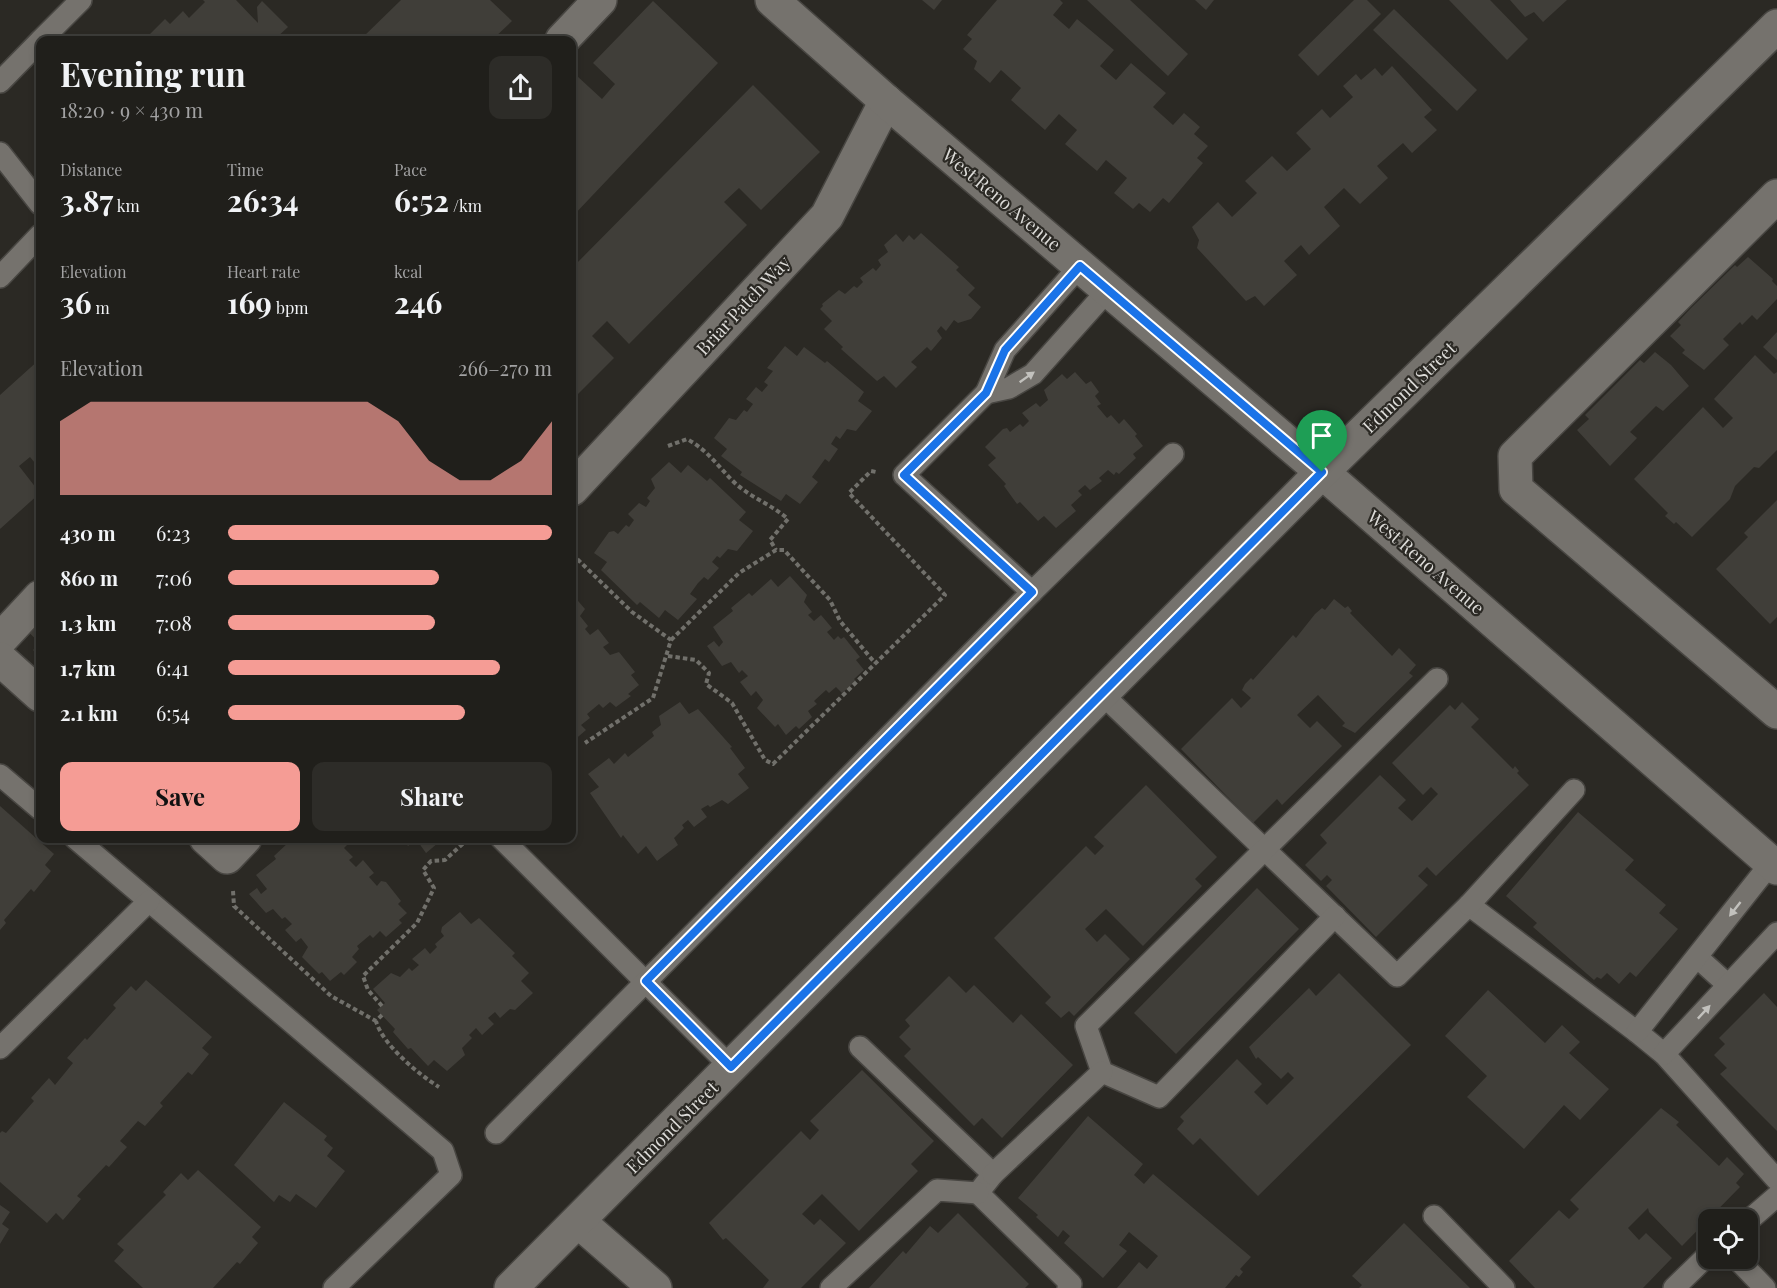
<!DOCTYPE html>
<meta charset="utf-8">
<style>
:root{--surface:#201f1b;--page:#2d2c28;--text:#f1f3f6;--muted:#a2a2a3;--line:#3d3d3a;--accent:#f59c95}
body{margin:0;font-family:"Playfair Display",serif;background:var(--page);color:var(--text);height:100vh;display:flex;flex-direction:column;font-size:22px;white-space:nowrap}
*{box-sizing:border-box;margin:0}
p{font-size:20px;color:var(--muted)}
.icon{flex:none;width:33px;height:33px;fill:none;stroke:currentColor;stroke-width:2;stroke-linecap:round;stroke-linejoin:round}
.map{position:relative;flex:1;overflow:hidden}
.details{position:absolute;left:36px;top:36px;width:540px;height:807px;display:flex;flex-direction:column;background:var(--surface);border-radius:12px;box-shadow:0 3px 9px #0003,0 0 0 2px var(--line)}
.details>*{flex:none}
.fabs{position:absolute;left:1698px;top:1209px;display:grid;gap:12px}
.fabs a{display:grid;place-items:center;width:60px;height:60px;border-radius:12px;background:var(--surface);box-shadow:0 3px 9px #0003,0 0 0 2px var(--line);font-size:30px}
.pin{position:absolute;display:grid;place-items:center;width:51px;height:51px;color:#fff;margin:-62px -26px;border-radius:50% 50% 50% 0;rotate:-45deg;box-shadow:0 0 6px #0007}
.pin .icon{rotate:45deg}
.round{display:grid;place-items:center;flex:none;width:63px;height:63px;border-radius:12px;background:var(--page)}
.headline{display:flex;align-items:center;justify-content:space-between;height:102px;padding:0 24px}
h1{font-size:33px;font-weight:700;line-height:45px}
.stats{display:grid;grid-template-columns:repeat(3,1fr);gap:9px;height:102px;padding:6px 24px}
.stats div{display:grid;align-content:center}
.stats b{font-size:30px;font-weight:700}
.stats small{font-size:16px;font-weight:400}
.stats p{font-size:16px}
.chart{height:168px;padding:12px 24px}
.chart p{display:flex;justify-content:space-between}
.chart svg{width:100%;height:108px;margin-top:6px;fill:var(--accent);opacity:.7}
.cta{display:flex;gap:12px;margin-top:auto;padding:12px 24px}
.cta a{flex:1;height:69px;border-radius:12px;background:var(--accent);color:#111;font-size:24px;font-weight:700;line-height:69px;text-align:center}
.cta a+a{background:var(--page);color:var(--text)}
ul{padding:0 24px;list-style:none;font-size:20px}
li{display:grid;grid-template-columns:96px 72px 1fr;align-items:center;height:45px}
li i{height:15px;border-radius:8px;background:var(--accent)}
.map>svg:first-child{display:block}
.building{fill:#403e39}
.lines{fill:none;stroke-linecap:round;stroke-linejoin:round}
.service-casing{stroke:#484642;stroke-width:24}
.minor-casing{stroke:#484642;stroke-width:36}
.tertiary-casing{stroke:#484642;stroke-width:36}
.path{stroke:#71706b;stroke-width:4;stroke-dasharray:4.5 3;stroke-linecap:butt}
.service{stroke:#75726d;stroke-width:21}
.minor{stroke:#75726d;stroke-width:33}
.tertiary{stroke:#75726d;stroke-width:33}
.oneway{fill:#c2c1bd}
.route-casing{stroke:#fff;stroke-width:12}
.route{stroke:#1a73e8;stroke-width:8}
.labels{text-anchor:middle;dominant-baseline:central;stroke-width:4.5;stroke-linejoin:round;paint-order:stroke}
.street-label{font-size:18px;fill:#dcdbd8;stroke:#2b2924}
</style>
<div class="map">
<svg width="1777" height="1288" viewBox="0 0 1777 1288">
<rect width="100%" height="100%" fill="#2b2924"/>
<!-- building -->
<g class="building">
<polygon points="203,0 236,0 258,23 257,7 262,1 288,27 274,40 157,40 150,34 165,19 170,24 183,11 189,18 205,2"/>
<polygon points="401,0 490,0 512,21 492,40 360,40"/>
<polygon points="922,0 942,0 934,10"/>
<polygon points="997,0 1060,0 1063,3 1053,15 1069,29 1077,19 1114,50 1100,66 1116,80 1131,63 1166,93 1153,107 1173,125 1184,113 1200,127 1194,134 1208,146 1197,158 1203,163 1169,203 1163,198 1150,212 1139,203 1133,209 1114,193 1127,178 1106,160 1097,171 1065,144 1077,130 1059,114 1045,130 1011,100 1021,88 1001,70 990,83 974,69 977,61 963,49 972,39 967,35"/>
<polygon points="1087,0 1130,0 1188,54 1168,76"/>
<polygon points="1195,0 1214,0 1206,10"/>
<polygon points="1354,0 1367,0 1381,14 1318,76 1298,55"/>
<polygon points="1449,0 1490,0 1528,39 1507,60"/>
<polygon points="1510,0 1567,0 1543,22 1534,12 1525,17"/>
<polygon points="653,1 718,63 572,217 572,82 577,76 602,99 615,84 593,63"/>
<polygon points="1394,9 1477,90 1457,111 1373,30"/>
<polygon points="1392,66 1432,110 1424,117 1437,130 1412,153 1403,143 1377,166 1388,178 1360,204 1344,188 1324,207 1340,226 1309,255 1301,245 1284,261 1297,275 1264,306 1255,296 1246,301 1197,248 1199,240 1192,227 1218,202 1232,217 1257,193 1245,181 1272,156 1287,171 1311,149 1296,133 1322,109 1330,118 1353,97 1343,86 1356,74 1361,80 1375,68 1382,76"/>
<polygon points="753,85 820,152 761,210 739,188 724,202 747,225 629,344 607,321 592,336 614,358 572,400 572,268"/>
<polygon points="921,233 959,267 956,270 975,288 968,295 981,307 971,319 958,323 954,320 946,331 941,326 937,331 942,338 931,351 927,347 911,362 917,367 896,388 884,376 877,381 841,349 843,347 824,329 832,321 820,309 823,306 822,304 839,290 845,294 854,286 857,288 863,282 860,278 873,268 876,271 881,265 878,260 888,252 884,245 896,234 903,242 909,235 914,240"/>
<polygon points="1748,257 1773,279 1772,281 1777,286 1777,299 1757,320 1752,315 1742,325 1740,322 1723,339 1729,345 1704,370 1682,353 1685,350 1670,336 1681,325 1678,322 1691,308 1735,265 1737,267"/>
<polygon points="1777,332 1777,360 1763,347"/>
<polygon points="785,346 797,356 804,347 825,363 827,361 864,392 858,401 872,411 856,431 847,429 840,439 836,436 831,444 838,449 829,462 825,459 812,477 818,482 800,504 786,494 781,501 740,475 742,472 721,456 727,449 714,438 729,418 736,420 744,410 747,412 753,404 746,399 756,387 762,392 768,385 764,382 773,371 767,368"/>
<polygon points="1655,352 1671,365 1689,386 1663,411 1656,406 1630,432 1637,438 1610,466 1577,430 1589,419 1585,415 1640,360 1644,363"/>
<polygon points="1755,355 1774,374 1777,372 1777,450 1759,468 1754,467 1735,486 1730,499 1692,537 1676,522 1674,524 1665,516 1668,513 1634,479 1703,407 1723,428 1733,418 1714,399"/>
<polygon points="40,359 40,469 30,457 19,466 40,493 0,529 0,395"/>
<polygon points="1075,372 1086,384 1091,381 1099,392 1095,396 1101,404 1097,406 1107,418 1111,415 1119,424 1124,419 1137,434 1135,436 1143,446 1133,454 1136,458 1119,474 1116,472 1114,475 1108,470 1099,478 1102,481 1090,490 1085,485 1078,491 1082,495 1071,505 1076,511 1056,528 1044,516 1038,521 1020,502 1017,504 1004,486 1006,484 988,465 996,458 985,447 1003,429 1007,428 1010,432 1020,424 1023,427 1029,421 1022,413 1036,403 1040,407 1048,400 1044,390 1062,374 1067,379"/>
<polygon points="669,462 681,473 688,465 707,481 710,478 746,512 739,520 753,531 737,551 728,549 720,558 717,556 712,562 719,568 708,580 704,577 698,583 690,594 697,599 678,620 665,610 659,618 640,602 637,605 601,570 607,562 594,553 609,532 614,531 618,534 626,525 629,527 634,520 628,514 639,503 646,507 650,501 647,498 655,488 651,479"/>
<polygon points="1777,500 1777,617 1770,624 1716,569 1748,537 1744,533"/>
<polygon points="790,576 807,595 804,602 812,612 808,615 814,621 821,615 832,628 827,632 834,640 838,636 841,639 844,637 860,657 856,660 864,670 854,679 856,681 842,693 836,687 829,693 826,690 814,701 817,704 808,711 812,717 799,729 796,726 786,735 778,724 775,727 757,708 763,700 756,691 751,696 740,682 748,676 742,670 739,673 731,662 722,666 707,646 714,641 719,647 723,642 713,627 733,611 731,608 749,593 752,596 771,579 778,587"/>
<polygon points="572,594 585,609 580,616 588,626 585,629 590,635 598,629 609,643 603,647 610,655 619,652 635,672 631,675 639,685 628,694 631,696 616,707 610,702 603,708 599,704 587,714 590,718 581,725 586,730 572,742"/>
<polygon points="1334,599 1345,608 1348,606 1352,611 1350,613 1392,656 1399,648 1416,665 1409,673 1413,676 1355,733 1342,726 1345,723 1318,695 1297,715 1310,728 1317,721 1342,746 1282,805 1277,799 1253,823 1181,749 1232,698 1241,708 1251,698 1242,690 1245,684 1251,678 1253,680 1293,635 1296,638 1315,614 1322,608 1325,610"/>
<polygon points="40,614 40,657 33,650 40,643 25,629"/>
<polygon points="680,702 689,714 698,709 732,747 730,748 745,768 738,774 749,788 728,804 722,800 710,807 708,805 701,809 707,817 694,827 688,820 682,825 684,828 674,838 678,845 657,861 646,846 638,854 623,835 621,838 590,793 599,787 588,774 609,758 614,764 625,753 628,757 654,736 652,732 661,725 659,716"/>
<polygon points="1462,702 1479,719 1471,727 1513,769 1515,766 1519,771 1517,773 1529,785 1436,876 1427,867 1418,876 1428,885 1376,937 1326,886 1332,880 1327,875 1321,881 1305,865 1327,843 1320,835 1380,775 1406,800 1398,808 1412,821 1435,797 1438,794 1431,787 1423,795 1392,763 1450,705 1455,710"/>
<polygon points="1146,785 1217,857 1195,879 1202,886 1143,946 1106,909 1085,929 1097,942 1105,934 1130,959 1074,1016 1069,1011 1061,1018 1045,1003 1051,997 994,938 1086,846 1095,855 1104,846 1094,837"/>
<polygon points="0,806 54,854 45,865 51,871 34,892 31,889 4,920 6,923 0,930"/>
<polygon points="1578,812 1634,860 1625,870 1666,905 1659,913 1678,929 1636,977 1630,972 1619,984 1607,973 1601,979 1597,977 1594,980 1533,927 1537,923 1506,896"/>
<polygon points="298,838 346,838 348,844 344,848 353,857 349,860 356,867 363,860 374,873 369,877 377,886 381,881 386,882 401,901 398,904 407,913 399,920 402,923 386,937 380,931 373,938 370,935 357,946 359,949 352,957 357,962 344,975 341,972 330,981 322,972 319,974 302,957 308,947 301,938 296,942 285,930 292,924 285,917 282,919 273,909 266,913 249,894 257,888 261,894 267,889 256,875 276,859 274,856 290,841 293,843"/>
<polygon points="402,838 444,838 426,853 416,839 408,846"/>
<polygon points="1257,888 1299,929 1176,1054 1134,1013"/>
<polygon points="460,912 471,924 479,918 515,953 512,956 529,973 521,981 533,993 515,1010 510,1009 500,1018 495,1012 488,1018 494,1024 482,1035 476,1028 469,1035 472,1038 462,1048 465,1055 447,1071 434,1060 428,1066 411,1048 408,1049 393,1032 395,1029 377,1010 385,1003 373,989 391,973 400,977 409,968 412,971 419,965 412,959 425,948 430,954 437,947 435,944 444,936 441,932 442,927"/>
<polygon points="1339,973 1411,1045 1258,1196 1200,1138 1193,1145 1177,1129 1184,1121 1180,1117 1237,1059 1262,1084 1254,1092 1267,1105 1294,1078 1288,1072 1281,1079 1258,1057 1256,1059 1249,1047 1309,988 1316,996"/>
<polygon points="949,976 966,993 974,985 1013,1023 1021,1014 1073,1065 1002,1138 982,1118 974,1126 904,1056 911,1049 899,1037 910,1026 905,1020"/>
<polygon points="146,980 212,1037 202,1048 209,1054 192,1075 188,1072 160,1103 163,1106 145,1126 138,1121 120,1141 127,1147 109,1167 106,1165 77,1196 81,1199 63,1220 56,1213 47,1223 0,1182 0,1133 2,1131 6,1133 34,1101 31,1098 49,1078 55,1085 73,1063 67,1058 85,1038 87,1040 116,1008 113,1005 131,986 136,991"/>
<polygon points="1488,990 1545,1043 1562,1025 1580,1042 1569,1053 1609,1089 1580,1120 1564,1105 1524,1149 1467,1097 1487,1076 1445,1036"/>
<polygon points="1764,993 1777,1007 1777,1131 1720,1074 1727,1068 1714,1055 1725,1044 1719,1038"/>
<polygon points="862,1070 934,1141 911,1164 918,1171 859,1231 822,1194 802,1214 814,1225 820,1219 846,1243 801,1288 763,1288 769,1280 726,1238 723,1240 709,1223 801,1131 810,1140 819,1130 810,1121"/>
<polygon points="284,1102 327,1136 324,1140 333,1148 327,1156 345,1171 316,1208 296,1194 290,1202 279,1195 274,1202 234,1165"/>
<polygon points="1661,1108 1679,1122 1676,1125 1719,1166 1727,1157 1744,1174 1736,1183 1740,1187 1682,1246 1649,1212 1648,1208 1628,1228 1639,1240 1646,1233 1672,1258 1643,1288 1535,1288 1509,1261 1559,1210 1569,1219 1579,1209 1570,1200"/>
<polygon points="1088,1116 1143,1164 1134,1175 1144,1184 1153,1174 1251,1257 1240,1269 1243,1272 1239,1277 1236,1275 1225,1288 1117,1288 1139,1262 1147,1269 1158,1256 1129,1232 1119,1245 1127,1251 1103,1278 1064,1243 1070,1236 1063,1230 1058,1237 1036,1217 1038,1215 1018,1198"/>
<polygon points="198,1170 261,1227 252,1237 258,1243 240,1264 237,1262 213,1288 143,1288 114,1261 124,1250 117,1244 166,1195 163,1192 181,1173 188,1180"/>
<polygon points="0,1205 10,1212 2,1224 9,1229 0,1244"/>
<polygon points="958,1213 1029,1284 1025,1288 869,1288 903,1251 906,1254 930,1226 938,1233"/>
<polygon points="1404,1223 1470,1288 1359,1288 1362,1285 1352,1276"/>
</g>
<g class="lines">
<!-- service casing -->
<g class="service-casing">
<g id="service">
<polyline points="41,40 81,0"/>
<polyline points="0,82 40,41"/>
<polyline points="0,153 40,204"/>
<polyline points="1080,266 1005,350 986,393 1009,388 1033,374 1108,290"/>
<polyline points="0,277 40,235"/>
<polyline points="986,393 904,475 1032,592 1173,454"/>
<polyline points="1102,694 1397,976 1469,905 1637,1032 1664,1054 1777,1180"/>
<polyline points="0,775 40,809"/>
<polyline points="75,838 443,1151 451,1175 334,1288"/>
<polyline points="501,838 731,1067"/>
<polyline points="1469,905 1574,790"/>
<polyline points="1335,916 1159,1097 1102,1072 1086,1026 1437,679"/>
<polyline points="1697,957 1728,985"/>
<polyline points="1637,1032 1771,863"/>
<polyline points="860,1047 993,1174 978,1193 1071,1284 1068,1288"/>
<polyline points="0,1048 149,901"/>
<polyline points="1664,1054 1777,933"/>
<polyline points="496,1133 1032,592"/>
<polyline points="993,1174 1102,1072"/>
<polyline points="1434,1216 1504,1288"/>
<polyline points="1748,1221 1777,1196"/>
<polyline points="1736,1258 1765,1288"/>
<polyline points="831,1288 937,1190 978,1193"/>
<polyline points="1674,1288 1708,1255"/>
</g>
</g>
<!-- minor casing -->
<g class="minor-casing">
<g id="minor">
<polyline points="562,40 600,0"/>
<polyline points="1777,196 1515,456 1516,489 1777,712"/>
<polyline points="572,489 827,216 886,101"/>
<polyline points="0,640 40,597"/>
<polyline points="0,659 40,695"/>
<polyline points="206,838 227,857 245,838"/>
<polyline points="578,1221 655,1288"/>
</g>
</g>
<!-- tertiary casing -->
<g class="tertiary-casing">
<g id="tertiary">
<polyline points="772,0 886,101 1322,472 1777,868"/>
<polyline points="511,1288 1322,472 1777,26"/>
</g>
</g>
<!-- path -->
<g class="path">
<path d="M668 446 687 439C709 451 719 468 736 484 752 498 772 505 788 519L770 540 776 550"/>
<polyline points="572,554 632,612 671,640 653,698 585,743"/>
<polyline points="671,640 739,573 776,550 784,550 830,600 840,621 875,663"/>
<polyline points="668,656 696,660 709,673 706,684 732,703 765,760 773,764 945,595 849,493 871,471 876,472"/>
<polyline points="233,891 234,906 331,996 376,1021"/>
<polyline points="382,1006 368,990 363,976 417,923 434,888 423,870 431,861 445,860 469,838"/>
<path d="M382 1015 376 1021C382 1044 418 1074 439 1087"/>
</g>
<!-- service -->
<use href="#service" class="service"/>
<!-- minor -->
<use href="#minor" class="minor"/>
<!-- tertiary -->
<use href="#tertiary" class="tertiary"/>
</g>
<!-- one-way arrows -->
<defs><path id="oneway-solid" d="M-6-.8H1V-3.2L6.5 0L1 3.2V.8H-6Z" transform="scale(1.5)"/></defs>
<g class="oneway">
<use href="#oneway-solid" transform="translate(1027 377) rotate(-35)"/>
<use href="#oneway-solid" transform="translate(1735 909) rotate(128)"/>
<use href="#oneway-solid" transform="translate(1704 1012) rotate(-47)"/>
</g>
<g class="lines">
<!-- route casing -->
<g class="route-casing">
<polygon id="route" points="1080,266 1322,472 731,1067 646,981 1032,592 904,475 986,393 1005,350"/>
</g>
<!-- route -->
<use href="#route" class="route"/>
</g>
<g class="labels">
<!-- street labels -->
<g class="street-label">
<text transform="translate(1002 199) rotate(40)">West Reno Avenue</text>
<text transform="translate(743 305) rotate(-47)">Briar Patch Way</text>
<text transform="translate(1409 387) rotate(-44)">Edmond Street</text>
<text transform="translate(1426 562) rotate(41)">West Reno Avenue</text>
<text transform="translate(672 1127) rotate(-45)">Edmond Street</text>
</g>
</g>
</svg>
<div class="fabs">
<a><svg class="icon" aria-label="locate" viewBox="0 0 24 24"><circle cx="12" cy="12" r="6"/><path d="M12 2v4M12 18v4M2 12h4M18 12h4"/></svg></a>
</div>
<div class="pin" style="left:1322px;top:472px;background:#1e9e55"><svg class="icon" aria-label="arrive" viewBox="0 0 24 24"><path d="M6 21V4h12l-3 4 3 4H6"/></svg></div>
<section class="details">
<div class="headline"><div><h1>Evening run</h1><p>18:20 · 9 × 430 m</p></div><a class="round"><svg class="icon" aria-label="share" viewBox="0 0 24 24"><path d="M12 15V3M7 8l5-5 5 5M5 13v7h14v-7"/></svg></a></div>
<div class="stats">
<div><p>Distance</p><b>3.87<small> km</small></b></div>
<div><p>Time</p><b>26:34</b></div>
<div><p>Pace</p><b>6:52<small> /km</small></b></div>
</div>
<div class="stats">
<div><p>Elevation</p><b>36<small> m</small></b></div>
<div><p>Heart rate</p><b>169<small> bpm</small></b></div>
<div><p>kcal</p><b>246</b></div>
</div>
<div class="chart"><p><span>Elevation</span>266–270 m</p>
<svg viewBox="0 0 160 44" preserveAspectRatio="none"><path d="M0 44V14L10 6L20 6L30 6L40 6L50 6L60 6L70 6L80 6L90 6L100 6L110 14L120 30L130 38L140 38L150 30L160 14V44z"/></svg>
</div>
<ul>
<li><b>430 m</b>6:23<i style="width:100%"></i></li>
<li><b>860 m</b>7:06<i style="width:65%"></i></li>
<li><b>1.3 km</b>7:08<i style="width:64%"></i></li>
<li><b>1.7 km</b>6:41<i style="width:84%"></i></li>
<li><b>2.1 km</b>6:54<i style="width:73%"></i></li>
</ul>
<div class="cta"><a>Save</a><a>Share</a></div>
</section>
</div>
